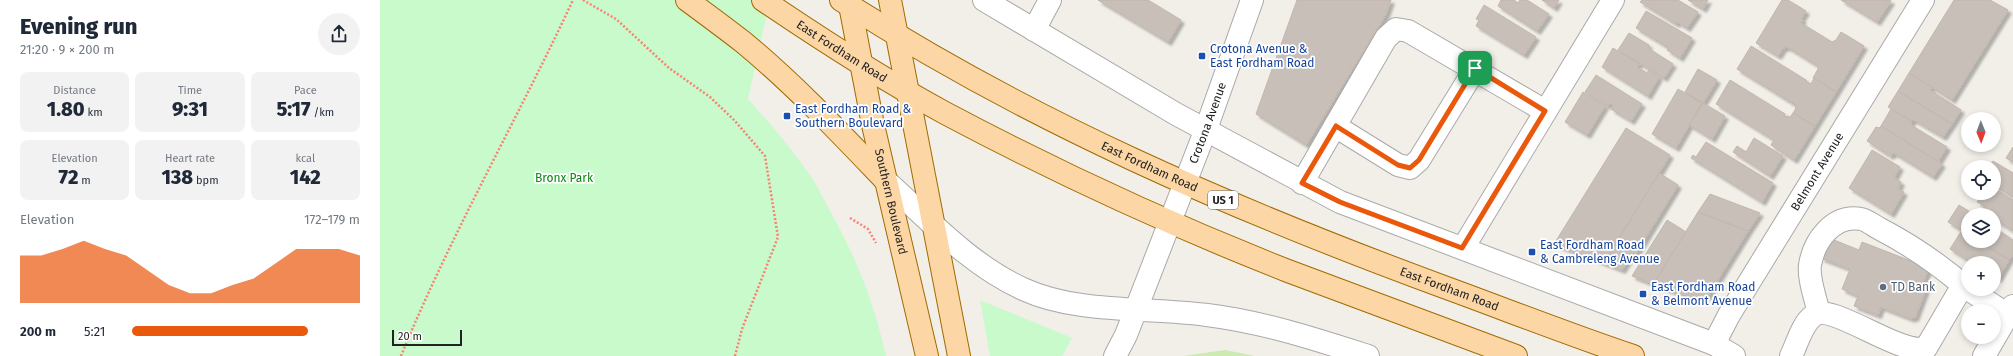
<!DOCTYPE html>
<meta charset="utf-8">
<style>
:root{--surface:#fff;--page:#f2f2f3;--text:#1f2937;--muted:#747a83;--accent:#ea580c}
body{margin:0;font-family:"Fira Sans",sans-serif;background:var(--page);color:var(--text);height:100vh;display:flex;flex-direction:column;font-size:15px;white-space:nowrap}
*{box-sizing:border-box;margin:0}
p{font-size:13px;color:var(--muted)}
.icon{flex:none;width:22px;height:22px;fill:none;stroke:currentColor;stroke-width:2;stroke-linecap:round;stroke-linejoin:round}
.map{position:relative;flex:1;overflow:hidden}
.drawer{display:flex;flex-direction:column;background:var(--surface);width:380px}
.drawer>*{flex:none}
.needle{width:26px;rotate:179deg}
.fabs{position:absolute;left:1581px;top:112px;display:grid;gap:8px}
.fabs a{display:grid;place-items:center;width:40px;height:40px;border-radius:50%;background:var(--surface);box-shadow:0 2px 6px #0003;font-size:20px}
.scale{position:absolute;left:12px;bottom:10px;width:70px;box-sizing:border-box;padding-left:4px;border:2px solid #222;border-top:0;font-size:11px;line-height:14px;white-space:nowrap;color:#222;-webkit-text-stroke:3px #fff;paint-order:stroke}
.pin{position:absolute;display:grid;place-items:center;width:34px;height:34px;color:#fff;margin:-17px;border-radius:8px;box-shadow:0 2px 6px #0006}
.round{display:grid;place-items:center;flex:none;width:42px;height:42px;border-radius:21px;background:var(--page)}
.summary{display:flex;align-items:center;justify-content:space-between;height:68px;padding:0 20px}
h1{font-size:22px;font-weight:800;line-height:30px}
.stats{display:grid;grid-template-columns:repeat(3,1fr);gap:6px;height:68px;padding:4px 20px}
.stats div{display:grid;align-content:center;border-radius:8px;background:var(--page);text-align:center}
.stats b{font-size:20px;font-weight:800}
.stats small{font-size:11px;font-weight:400}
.stats p{font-size:11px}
.chart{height:112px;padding:8px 20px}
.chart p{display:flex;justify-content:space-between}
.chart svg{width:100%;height:72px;margin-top:4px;fill:var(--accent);opacity:.7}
ul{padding:0 20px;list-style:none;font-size:13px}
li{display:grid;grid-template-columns:64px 48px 1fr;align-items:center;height:30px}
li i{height:10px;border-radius:5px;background:var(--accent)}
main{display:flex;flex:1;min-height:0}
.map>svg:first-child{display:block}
.grass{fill:#cdebb0}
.park{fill:#c8facc}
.building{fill:#c7bfb8;stroke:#c4b6ab;filter:url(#shadow)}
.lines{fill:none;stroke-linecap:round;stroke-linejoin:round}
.minor-casing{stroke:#a9a9a9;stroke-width:24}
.major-casing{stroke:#a06b00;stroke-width:24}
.path{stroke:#fa8072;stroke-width:2.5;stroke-dasharray:2 2;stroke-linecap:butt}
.minor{stroke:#fff;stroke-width:22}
.major{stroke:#fcd6a4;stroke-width:22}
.route-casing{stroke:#fff;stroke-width:8}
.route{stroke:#ea580c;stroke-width:5}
.transit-dot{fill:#1a4fb4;stroke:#fff;stroke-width:1.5}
.service-dot{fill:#5c6f8a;stroke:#fff;stroke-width:1.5}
.labels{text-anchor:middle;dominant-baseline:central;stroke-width:3.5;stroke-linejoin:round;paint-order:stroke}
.shield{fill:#fff;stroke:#646464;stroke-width:1}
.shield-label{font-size:11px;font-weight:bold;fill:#222}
.transit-label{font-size:12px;fill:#164399;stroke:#fff;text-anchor:start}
.street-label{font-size:12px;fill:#222;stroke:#fff}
.park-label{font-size:12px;fill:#0c8416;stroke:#fff}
.service-label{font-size:12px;fill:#4e5e75;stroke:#fff;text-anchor:start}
</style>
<main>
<section class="drawer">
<div class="summary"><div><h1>Evening run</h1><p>21:20 · 9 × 200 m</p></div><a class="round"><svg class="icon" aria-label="share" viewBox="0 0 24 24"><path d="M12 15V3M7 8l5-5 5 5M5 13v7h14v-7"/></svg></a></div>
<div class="stats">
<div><p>Distance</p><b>1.80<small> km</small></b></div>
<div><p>Time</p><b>9:31</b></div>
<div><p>Pace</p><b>5:17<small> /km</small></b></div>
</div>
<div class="stats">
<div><p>Elevation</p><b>72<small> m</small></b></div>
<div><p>Heart rate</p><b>138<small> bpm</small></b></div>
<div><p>kcal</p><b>142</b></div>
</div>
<div class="chart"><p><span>Elevation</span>172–179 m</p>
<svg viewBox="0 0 160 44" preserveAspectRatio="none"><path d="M0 44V15L10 15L20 11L30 6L40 11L50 15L60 24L70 33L80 38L90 38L100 33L110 29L120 20L130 11L140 11L150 11L160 15V44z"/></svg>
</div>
<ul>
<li><b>200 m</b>5:21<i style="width:77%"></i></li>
</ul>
</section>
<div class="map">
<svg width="1633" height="356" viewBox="0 0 1633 356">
<defs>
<filter id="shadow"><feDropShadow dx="3.5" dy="3.5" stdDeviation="1" flood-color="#0004"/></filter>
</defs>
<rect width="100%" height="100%" fill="#f2efe9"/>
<!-- grass -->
<polygon class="grass" points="845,350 875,356 803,356"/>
<!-- park -->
<g class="park">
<path d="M0 0H390L368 99C390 123 411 148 430 175 437 185 443 198 449 209 476 257 494 302 506 356H0Z"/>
<polygon points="600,300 692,338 682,356 610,356"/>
</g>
<!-- building -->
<g class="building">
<polygon points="718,0 768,0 801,20 788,42"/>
<polygon points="917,0 1011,0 1006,14 926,145 876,114"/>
<polygon points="1121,0 1134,0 1138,3 1140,0 1147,0 1169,14 1157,31 1118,6"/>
<polygon points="1162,0 1179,0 1174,8"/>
<polygon points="1262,0 1298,0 1318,12 1307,28 1297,22 1296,24 1260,2"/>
<polygon points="1308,0 1328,0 1323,9"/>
<polygon points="1402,0 1408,0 1426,11 1421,19 1423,20 1421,23 1452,42 1456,40 1461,32 1484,46 1456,92 1433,78 1438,69 1438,66 1407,47 1403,48 1398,56 1376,43"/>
<polygon points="1461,0 1510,0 1511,1 1497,22"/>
<polygon points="1574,0 1610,0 1628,10 1572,100 1529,73"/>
<polygon points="1104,5 1156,37 1144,55 1096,26 1099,20 1096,19"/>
<polygon points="1266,11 1312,38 1300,58 1287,50 1289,48 1256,28"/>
<polygon points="1249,33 1269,45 1268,48 1293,64 1284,78 1238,50"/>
<polygon points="1371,46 1426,80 1427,82 1431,84 1434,78 1456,92 1435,126 1413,113 1416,108 1413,102 1412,103 1357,69"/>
<polygon points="1233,48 1259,64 1257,67 1267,73 1269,70 1279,77 1268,96 1222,67"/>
<polygon points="1318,69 1337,80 1323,103 1305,92"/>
<polygon points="1529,73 1552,87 1550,90 1581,110 1572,124 1518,91"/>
<polygon points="1216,75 1262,104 1251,121 1231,109 1233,106 1230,103 1228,106 1205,92"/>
<polygon points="1350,80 1405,114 1404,116 1410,117 1413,113 1435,126 1414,160 1391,145 1394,140 1336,104"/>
<polygon points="1298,89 1322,103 1296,148 1272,134"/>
<polygon points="1518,91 1572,124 1563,137 1534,120 1531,121 1508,107"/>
<polygon points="1203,92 1225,106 1207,135 1185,122"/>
<polygon points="1323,103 1345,116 1332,139 1309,125"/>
<polygon points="1511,109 1531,121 1531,125 1567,147 1558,162 1501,126"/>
<polygon points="1501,126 1562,164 1553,177 1514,153 1510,156 1487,141 1496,127 1499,128"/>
<polygon points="1246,128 1290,155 1224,263 1174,244"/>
<polygon points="1374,138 1403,156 1390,176 1353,152 1357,146 1366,152"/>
<polygon points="1326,142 1393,183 1382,202 1311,158 1313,155 1316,157"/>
<polygon points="1633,147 1633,162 1626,158"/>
<polygon points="1492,150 1520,167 1514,178 1521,182 1518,189 1524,192 1511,214 1469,188"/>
<polygon points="1613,161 1633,173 1633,197 1614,185 1614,167 1609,167"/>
<polygon points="1279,173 1298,185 1255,255 1252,254 1242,270 1224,263"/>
<polygon points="1614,188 1633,200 1633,231 1614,219 1614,215 1608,215 1601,211 1605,206 1597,202 1603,193 1614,193"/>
<polygon points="1330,194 1380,213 1368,231 1318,212"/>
<polygon points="1579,205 1595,215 1588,215 1588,234 1568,222"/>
<polygon points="1318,212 1368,231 1328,296 1316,300 1273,284"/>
<polygon points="1287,220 1306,232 1273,284 1252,276"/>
<polygon points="1614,227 1633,240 1633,255 1629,260 1599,241 1614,241"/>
<polygon points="1582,230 1588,234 1588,241 1599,241 1629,260 1618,279 1614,277 1614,263 1592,263 1570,249"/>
<polygon points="1449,238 1479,250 1482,242 1549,268 1541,287 1546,289 1535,318 1533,317 1532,319 1501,307 1498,315 1474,306 1478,296 1462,289 1470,269 1441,258"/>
</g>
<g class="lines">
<!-- minor casing -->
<g class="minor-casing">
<g id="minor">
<polyline points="604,0 796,114 960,202 1334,344 1354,356"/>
<polyline points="654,30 670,0"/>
<polyline points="1095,69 1039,160 1030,168 1018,165 955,126 1006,38 1016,29 1028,31 1165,111"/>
<path d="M506 181C548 219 590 265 643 289 697 314 768 307 827 315 883 322 935 339 988 356"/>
<polyline points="922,183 955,126"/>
<polyline points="1083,248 1233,0"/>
<polyline points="1588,289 1628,315"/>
<path d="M1439 313C1436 301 1428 277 1430 265 1434 241 1453 214 1481 219 1487 220 1494 226 1500 229 1529 244 1557 263 1583 285"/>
<path id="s1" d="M1334 344 1349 315 1543 0"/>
<path id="s2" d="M735 356 746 335 826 129 872 0"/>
<path d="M1411 356C1417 344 1422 324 1433 316 1451 301 1519 356 1546 348L1583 285 1588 289"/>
<polyline points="1604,356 1633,306"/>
</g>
</g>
<!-- major casing -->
<g class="major-casing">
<g id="major">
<path d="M307 0C326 14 345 28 363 42 414 84 460 133 505 180"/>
<path id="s3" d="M383 0C442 40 502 79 565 113 676 172 791 225 908 271 984 300 1060 327 1136 356"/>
<path id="s4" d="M461 0C648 121 855 210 1064 287 1127 310 1190 335 1253 356"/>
<path id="s5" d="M469 0 493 125 547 356"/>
<polyline points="510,0 579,356"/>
</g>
</g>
<!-- path -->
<g class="path">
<polyline points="203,0 236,19 289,68 330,97 355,121 385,156 398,237 362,329 355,356"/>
<polyline points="470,218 488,229 496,243"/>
<path d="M21 356C71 234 137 120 193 0"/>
</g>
<!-- minor -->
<use href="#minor" class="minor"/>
<!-- major -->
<use href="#major" class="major"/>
</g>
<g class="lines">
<!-- route casing -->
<g class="route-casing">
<polygon id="route" points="1095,68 1165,111 1082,248 960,202 922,183 956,126 1018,165 1030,168 1039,160"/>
</g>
<!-- route -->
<use href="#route" class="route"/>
</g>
<!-- markers -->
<g class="transit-dot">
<rect x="818" y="52" width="8" height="8" rx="2"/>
<rect x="403" y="112" width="8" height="8" rx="2"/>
<rect x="1148" y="248" width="8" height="8" rx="2"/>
<rect x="1259" y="290" width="8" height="8" rx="2"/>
</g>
<circle class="service-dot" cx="1503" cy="287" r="4"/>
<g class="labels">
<!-- shield labels -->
<rect class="shield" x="828" y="191" width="30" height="18" rx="3"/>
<g class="shield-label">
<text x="843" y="200">US 1</text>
</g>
<!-- transit labels -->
<g class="transit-label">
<text x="830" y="49">Crotona Avenue &amp;<tspan x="830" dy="14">East Fordham Road</tspan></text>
<text x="415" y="109">East Fordham Road &amp;<tspan x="415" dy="14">Southern Boulevard</tspan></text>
<text x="1160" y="245">East Fordham Road<tspan x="1160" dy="14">&amp; Cambreleng Avenue</tspan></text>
<text x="1271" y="287">East Fordham Road<tspan x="1271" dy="14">&amp; Belmont Avenue</tspan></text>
</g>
<!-- street labels -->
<g class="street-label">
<text stroke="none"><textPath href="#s3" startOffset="94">East Fordham Road</textPath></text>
<text stroke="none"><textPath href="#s2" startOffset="251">Crotona Avenue</textPath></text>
<text stroke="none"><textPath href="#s4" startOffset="351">East Fordham Road</textPath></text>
<text stroke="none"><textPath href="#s1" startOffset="201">Belmont Avenue</textPath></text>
<text stroke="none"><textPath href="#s5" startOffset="206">Southern Boulevard</textPath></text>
<text stroke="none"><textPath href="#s4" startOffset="675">East Fordham Road</textPath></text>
</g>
<!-- park labels -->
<g class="park-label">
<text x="184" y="178">Bronx Park</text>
</g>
<!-- service labels -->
<g class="service-label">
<text x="1511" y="287">TD Bank</text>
</g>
</g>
</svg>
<div class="fabs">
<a><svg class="needle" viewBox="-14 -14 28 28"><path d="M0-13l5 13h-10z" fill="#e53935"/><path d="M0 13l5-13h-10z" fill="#747a83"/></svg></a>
<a><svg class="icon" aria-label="locate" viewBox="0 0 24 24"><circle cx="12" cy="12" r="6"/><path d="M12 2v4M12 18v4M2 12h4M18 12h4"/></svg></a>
<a><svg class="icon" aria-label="layers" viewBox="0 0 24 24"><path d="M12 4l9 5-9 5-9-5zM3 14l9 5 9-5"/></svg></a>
<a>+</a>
<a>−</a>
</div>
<div class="scale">20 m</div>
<div class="pin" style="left:1095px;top:68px;background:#1e9e55"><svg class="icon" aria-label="arrive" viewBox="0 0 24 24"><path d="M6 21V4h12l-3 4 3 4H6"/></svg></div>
</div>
</main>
